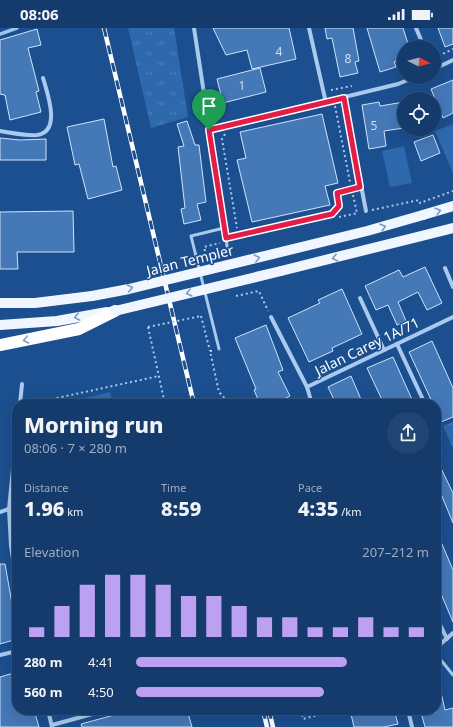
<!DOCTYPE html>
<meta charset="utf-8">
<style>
:root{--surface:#143b6b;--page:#214673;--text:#f1f3f6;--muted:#9dadc1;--line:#33557e;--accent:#bca0f2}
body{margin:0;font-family:"Noto Sans",sans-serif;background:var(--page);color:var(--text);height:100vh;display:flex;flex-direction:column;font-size:15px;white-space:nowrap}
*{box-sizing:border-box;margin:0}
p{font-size:13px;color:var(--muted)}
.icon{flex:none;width:22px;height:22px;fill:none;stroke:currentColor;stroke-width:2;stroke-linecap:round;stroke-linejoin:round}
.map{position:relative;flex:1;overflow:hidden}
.sheet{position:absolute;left:12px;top:371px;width:429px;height:316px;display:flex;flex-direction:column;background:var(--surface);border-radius:16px;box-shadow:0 4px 16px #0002,0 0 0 1px var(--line)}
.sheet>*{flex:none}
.needle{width:26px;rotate:96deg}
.buttons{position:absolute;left:397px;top:12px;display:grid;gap:8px}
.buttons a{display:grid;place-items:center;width:44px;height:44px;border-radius:50%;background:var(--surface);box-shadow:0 4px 16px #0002,0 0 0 1px var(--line);font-size:20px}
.pin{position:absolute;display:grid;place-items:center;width:34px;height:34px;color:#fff;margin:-41px -17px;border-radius:50% 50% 50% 0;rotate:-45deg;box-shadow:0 0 4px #0007}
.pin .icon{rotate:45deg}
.round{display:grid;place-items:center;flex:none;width:42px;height:42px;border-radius:21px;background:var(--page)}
.headline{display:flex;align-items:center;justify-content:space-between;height:68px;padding:0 12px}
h1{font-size:22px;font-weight:800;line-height:30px}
.stats{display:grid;grid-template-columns:repeat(3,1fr);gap:6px;height:68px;padding:4px 12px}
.stats div{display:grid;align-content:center}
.stats b{font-size:20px;font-weight:800}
.stats small{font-size:11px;font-weight:400}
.stats p{font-size:11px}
.chart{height:112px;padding:8px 12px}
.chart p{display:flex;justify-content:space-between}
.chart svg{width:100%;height:72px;margin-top:4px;stroke:var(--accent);stroke-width:6}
ul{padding:0 12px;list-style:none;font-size:13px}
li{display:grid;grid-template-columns:64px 48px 1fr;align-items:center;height:30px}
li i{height:10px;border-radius:5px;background:var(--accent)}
.status{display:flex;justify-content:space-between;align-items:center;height:28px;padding:0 20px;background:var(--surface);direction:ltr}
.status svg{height:11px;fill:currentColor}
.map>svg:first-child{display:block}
.park{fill:url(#park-tufts)}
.pitch{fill:#2e69ad}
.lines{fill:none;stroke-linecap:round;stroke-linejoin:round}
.stream{stroke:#9cc4f0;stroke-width:3.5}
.building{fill:#4478b7;stroke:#cfe3fa}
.path{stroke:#a9c9ee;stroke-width:2;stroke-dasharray:2 3;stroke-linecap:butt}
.lane{stroke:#a9c9ee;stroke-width:3}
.street{stroke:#a9c9ee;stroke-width:4}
.primary{stroke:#f0f6ff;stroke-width:10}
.highway{stroke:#fff;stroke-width:12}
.rail-casing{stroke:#fff;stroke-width:4.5}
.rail{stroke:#1b4f8f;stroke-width:3;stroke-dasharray:9;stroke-linecap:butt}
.path-bridge{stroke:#a9c9ee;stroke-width:2;stroke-dasharray:2 3;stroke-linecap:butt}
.primary-bridge{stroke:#f0f6ff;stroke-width:10}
.oneway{stroke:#7b9ac1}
.oneway2{stroke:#829ec1}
.route-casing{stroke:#fff;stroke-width:8}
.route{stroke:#e11d48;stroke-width:5}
.labels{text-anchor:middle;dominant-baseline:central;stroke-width:3;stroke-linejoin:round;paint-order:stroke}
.number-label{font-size:12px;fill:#d0dded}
.street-label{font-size:14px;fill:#fff;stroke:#1b4f8f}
</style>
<div class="status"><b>08:06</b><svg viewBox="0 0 49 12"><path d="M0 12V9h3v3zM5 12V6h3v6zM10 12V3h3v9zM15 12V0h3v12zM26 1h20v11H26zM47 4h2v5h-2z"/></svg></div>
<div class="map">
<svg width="453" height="699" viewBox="0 0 453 699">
<defs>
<pattern id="park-tufts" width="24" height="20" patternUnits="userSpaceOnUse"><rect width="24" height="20" fill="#2e69ad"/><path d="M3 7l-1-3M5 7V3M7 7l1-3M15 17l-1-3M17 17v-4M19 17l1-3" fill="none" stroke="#4d80b9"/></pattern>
</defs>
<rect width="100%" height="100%" fill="#1b4f8f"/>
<!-- park -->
<g class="park">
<polygon points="128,0 174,0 188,89 151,100"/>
<polygon points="453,394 453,420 443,398"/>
</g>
<!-- pitch -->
<g class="pitch">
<polygon points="453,96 453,145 435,103"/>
<polygon points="404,118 412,155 390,159 382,123"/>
<polygon points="110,364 113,376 78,376 77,372"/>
<polygon points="436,408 443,426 436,429"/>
</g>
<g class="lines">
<!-- stream -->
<polyline class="stream" points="0,6 17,0"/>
</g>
<!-- building -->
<g class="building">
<polygon points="213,0 289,0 296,31 252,41 247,22 226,27"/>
<polygon points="325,0 353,0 359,33 355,34 358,45 340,49 332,10 327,11"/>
<polygon points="367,0 403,0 409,19 404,19 404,31 394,34 396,39 380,44"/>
<polygon points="438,0 453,0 453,16 445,19"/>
<polygon points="37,1 41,17 28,20 39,63 36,64 41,84 10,92 5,67 0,66 0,12"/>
<polygon points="260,40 266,64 223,75 217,51"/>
<polygon points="453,52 453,85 443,90 431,61"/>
<polygon points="379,74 380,78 404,74 404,100 384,103 386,118 369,121 362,77"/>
<polygon points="322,86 338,155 325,158 330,177 252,194 237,132 246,130 240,104"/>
<polygon points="104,91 113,139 116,138 122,162 88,171 79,136 75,137 67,99"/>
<polygon points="187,93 195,117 199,117 206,174 197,176 201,192 184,196 181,181 185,180 178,119 184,118 177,96"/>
<polygon points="433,107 440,125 421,133 414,114"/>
<polygon points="0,110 20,112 46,111 46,132 0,132"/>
<polygon points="73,183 74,224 17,224 18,241 0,241 0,184"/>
<polygon points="425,239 442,275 427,282 418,264 398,274 406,293 397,297 388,277 376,282 365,258 399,242 403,249"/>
<polygon points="342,261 362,306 332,320 333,323 309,334 288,290 320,275 318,272"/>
<polygon points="266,297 283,342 278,344 290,368 280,373 282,376 260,376 254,362 256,361 235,310"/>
<polygon points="432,313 453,360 453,389 441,394 436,382 436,376 433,376 409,324"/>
<polygon points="393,329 414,376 384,376 367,340"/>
<polygon points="351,348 363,376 336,376 328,359"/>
<polygon points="436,430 453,465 453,495 439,461 436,462"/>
<polygon points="436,502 453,542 453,594 436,554"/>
<polygon points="0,536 5,536 17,604 17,611 0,616"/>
<polygon points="17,644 17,682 34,682 39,699 0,699 0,649"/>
<polygon points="436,660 440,660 445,682 453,680 453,699 425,699 422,688 436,684"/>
<polygon points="133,682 187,682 192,699 82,699 81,696"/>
<polygon points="350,682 394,682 398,696 384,699 354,699"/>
</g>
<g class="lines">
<!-- path -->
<g class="path">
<polyline points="434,30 453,21"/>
<polyline points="421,53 430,49"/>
<polyline points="331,62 352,58"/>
<polyline points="335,78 350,154"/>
<polyline points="225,106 222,111 237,200"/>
<polyline points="353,167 357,185"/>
<polyline points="372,182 419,172 420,175 453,163"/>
<polyline points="339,189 358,185"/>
<polyline points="205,223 204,219 220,215"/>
<polyline points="236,268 259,263 268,283"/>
<polyline points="201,288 210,323"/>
<polyline points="148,299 165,376"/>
<polyline points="212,323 210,323 219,364 230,376"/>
<polyline points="27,373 43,373 159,348"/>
<polyline points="301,682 303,691 337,682"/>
</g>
<!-- lane -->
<g class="lane">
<polyline points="227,218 226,210 332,186 339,178 337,165 360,159"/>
<polyline points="219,321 191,208 224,200"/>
<polyline points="436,626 453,647"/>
</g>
<!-- street -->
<g class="street">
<polyline points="194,0 226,210"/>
<polyline points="309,0 326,75"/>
<polyline points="416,0 424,19"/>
<polyline points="434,41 453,32"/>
<polyline points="344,70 366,183"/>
<polyline points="209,102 398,56 415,49"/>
<path d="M0 103C12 105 26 108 37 107 62 104 47 64 43 50"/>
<polyline points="445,240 453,259"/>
<polyline points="360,270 384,322"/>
<polyline points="271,289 307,359"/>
<polyline points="397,316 425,376"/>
<polyline points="20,376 22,356"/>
<polyline points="312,376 307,359 453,289"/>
<polyline points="17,401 9,481 11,518 17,558"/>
<polyline points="0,484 17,478"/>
<polyline points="436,588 447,611"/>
<polyline points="436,620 453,605"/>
<polyline points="0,627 17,623"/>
<polyline points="48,682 52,699"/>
<polyline points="408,682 412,699"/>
<polyline points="52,697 107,682"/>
</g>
<!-- primary -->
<g class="primary">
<polyline points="423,187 453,178"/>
<polyline points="281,243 453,200"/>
<polyline points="0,275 35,275 92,268"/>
<polyline points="0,297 57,293 107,284"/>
</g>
<!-- highway -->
<polyline class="highway" points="0,317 79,301 115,283"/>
<!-- rail casing -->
<g class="rail-casing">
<g id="rail">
<polyline points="104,0 194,376"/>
<polyline points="263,682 267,699"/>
<polyline points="269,682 273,699"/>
</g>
</g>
<!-- rail -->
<use href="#rail" class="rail"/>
<!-- path-bridge -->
<polyline class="path-bridge" points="148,299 201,288"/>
<!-- primary-bridge -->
<g class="primary-bridge">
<polyline points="92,268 129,261 367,203 423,187"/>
<polyline points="115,283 281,243"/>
</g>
</g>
<!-- one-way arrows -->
<defs><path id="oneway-chevron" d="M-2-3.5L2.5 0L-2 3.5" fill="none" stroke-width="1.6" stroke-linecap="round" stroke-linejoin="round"/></defs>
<g class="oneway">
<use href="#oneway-chevron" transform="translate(438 183) rotate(-16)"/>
<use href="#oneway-chevron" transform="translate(383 199) rotate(-16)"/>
<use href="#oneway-chevron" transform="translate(257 230) rotate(-14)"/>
<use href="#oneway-chevron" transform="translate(335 230) rotate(167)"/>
<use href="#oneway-chevron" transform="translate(130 260) rotate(-12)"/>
<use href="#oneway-chevron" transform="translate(189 265) rotate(166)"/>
<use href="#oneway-chevron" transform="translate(77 289) rotate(170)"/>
</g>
<use class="oneway2" href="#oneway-chevron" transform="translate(26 312) rotate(168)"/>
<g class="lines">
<!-- route casing -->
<g class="route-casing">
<polygon id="route" points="344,70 360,159 337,165 339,178 332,186 226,210 209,102"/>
</g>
<!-- route -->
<use href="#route" class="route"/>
</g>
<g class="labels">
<!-- number labels -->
<g class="number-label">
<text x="279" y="23">4</text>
<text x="348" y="30">8</text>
<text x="242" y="57">1</text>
<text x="374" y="97">5</text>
</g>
<!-- street labels -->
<g class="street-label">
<text transform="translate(190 232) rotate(-14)">Jalan Templer</text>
<text transform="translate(367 318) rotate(-26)">Jalan Carey 1A/71</text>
</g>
</g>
</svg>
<div class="buttons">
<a><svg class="needle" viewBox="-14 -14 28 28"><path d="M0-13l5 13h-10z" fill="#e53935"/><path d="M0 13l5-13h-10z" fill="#9dadc1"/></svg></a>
<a><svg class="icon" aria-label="locate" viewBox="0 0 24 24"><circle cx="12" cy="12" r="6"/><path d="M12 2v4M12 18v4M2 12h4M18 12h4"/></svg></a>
</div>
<div class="pin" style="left:209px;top:102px;background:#1e9e55"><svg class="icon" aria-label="arrive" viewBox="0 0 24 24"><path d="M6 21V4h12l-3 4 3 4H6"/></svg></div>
<section class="sheet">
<div class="headline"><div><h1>Morning run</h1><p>08:06 · 7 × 280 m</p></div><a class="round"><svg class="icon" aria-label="share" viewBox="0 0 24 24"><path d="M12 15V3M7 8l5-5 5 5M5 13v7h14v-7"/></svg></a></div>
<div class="stats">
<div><p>Distance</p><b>1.96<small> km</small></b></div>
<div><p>Time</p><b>8:59</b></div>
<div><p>Pace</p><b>4:35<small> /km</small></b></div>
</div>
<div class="chart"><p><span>Elevation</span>207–212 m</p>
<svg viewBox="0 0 160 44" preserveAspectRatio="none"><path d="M5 44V38M15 44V25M25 44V12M35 44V6M45 44V6M55 44V12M65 44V19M75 44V19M85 44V25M95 44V32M105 44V32M115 44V38M125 44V38M135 44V32M145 44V38M155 44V38"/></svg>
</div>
<ul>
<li><b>280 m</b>4:41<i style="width:72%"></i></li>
<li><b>560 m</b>4:50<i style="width:64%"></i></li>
</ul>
</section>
</div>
